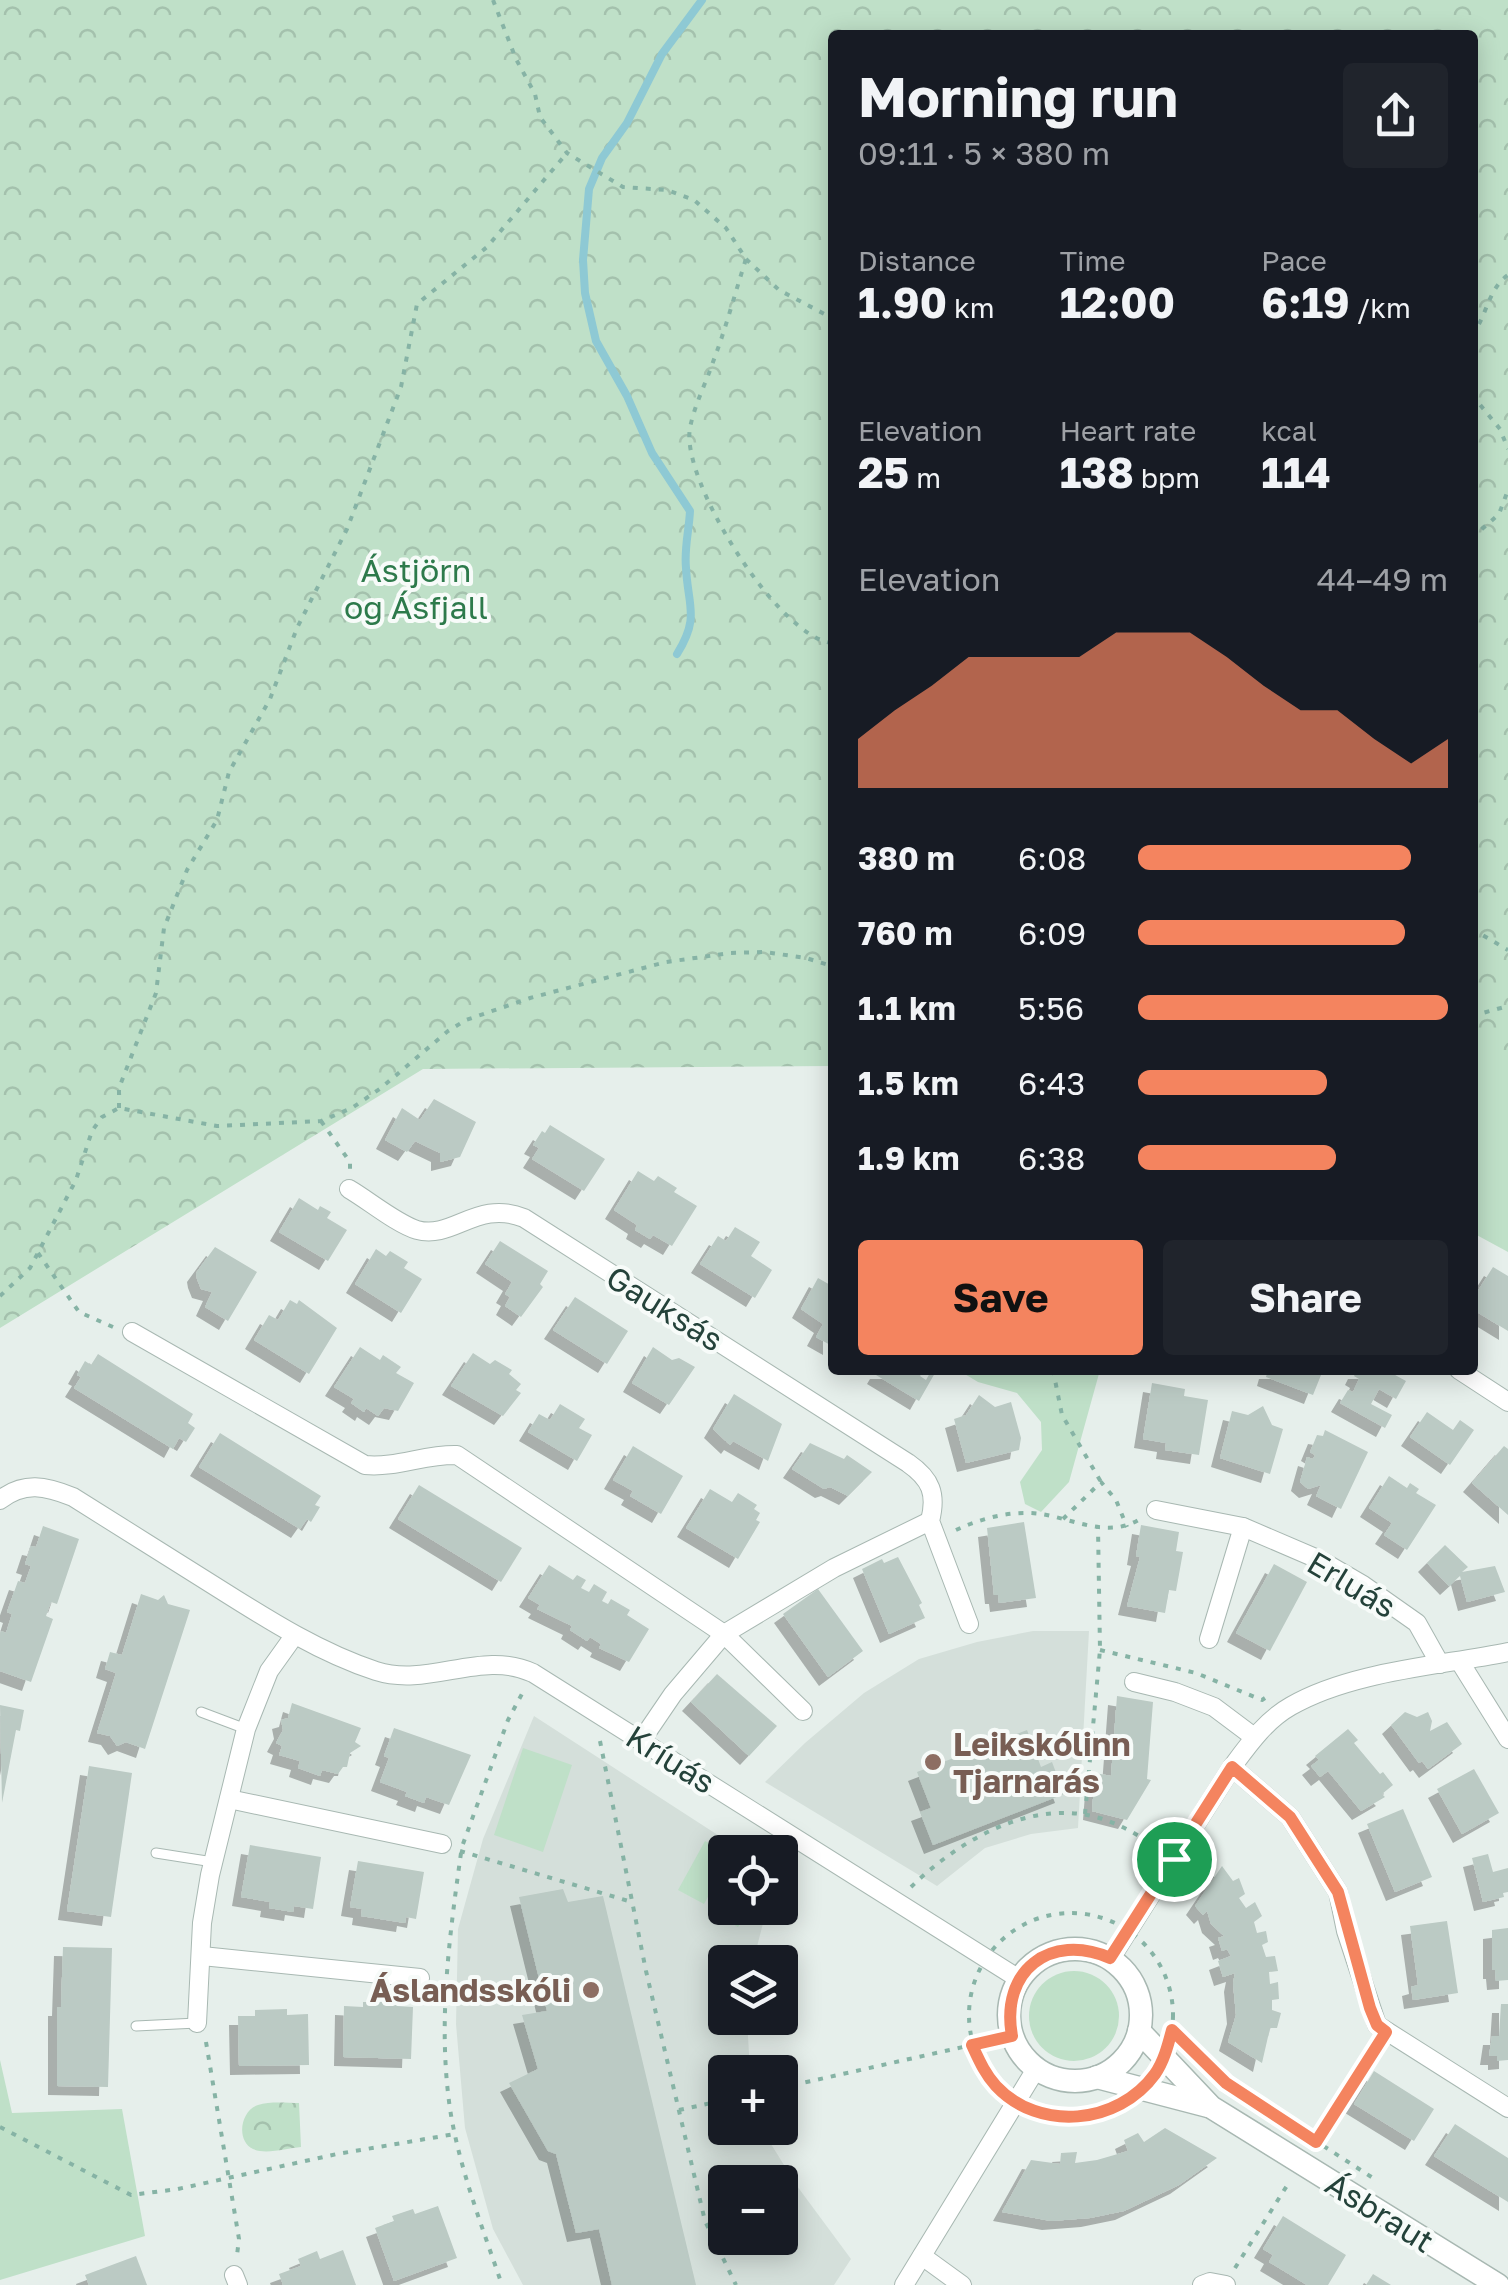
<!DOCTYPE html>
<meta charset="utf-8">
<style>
:root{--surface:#171b24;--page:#20242c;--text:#f1f3f6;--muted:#9ea1a6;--accent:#f4845f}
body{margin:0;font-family:"Golos Text",sans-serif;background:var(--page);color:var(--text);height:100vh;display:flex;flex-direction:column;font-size:38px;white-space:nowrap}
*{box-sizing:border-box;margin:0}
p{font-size:32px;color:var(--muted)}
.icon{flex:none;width:55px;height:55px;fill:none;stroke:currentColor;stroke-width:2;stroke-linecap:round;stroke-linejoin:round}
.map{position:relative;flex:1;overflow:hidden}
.drawer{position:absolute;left:828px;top:30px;width:650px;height:1345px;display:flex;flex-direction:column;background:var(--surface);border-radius:10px;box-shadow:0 5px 25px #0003}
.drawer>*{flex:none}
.tools{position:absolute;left:708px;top:1835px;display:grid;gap:20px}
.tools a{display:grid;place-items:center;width:90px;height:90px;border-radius:10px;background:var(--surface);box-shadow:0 5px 25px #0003;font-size:50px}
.pin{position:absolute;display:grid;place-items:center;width:85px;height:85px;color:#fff;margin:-42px;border:5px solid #fff;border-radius:50%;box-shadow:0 2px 10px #0007}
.round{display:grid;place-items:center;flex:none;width:105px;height:105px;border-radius:10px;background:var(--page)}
.headline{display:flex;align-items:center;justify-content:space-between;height:170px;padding:0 30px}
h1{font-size:55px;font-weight:700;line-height:75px}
.figures{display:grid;grid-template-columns:repeat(3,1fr);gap:15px;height:170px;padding:10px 30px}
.figures div{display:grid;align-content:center}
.figures b{font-size:42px;font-weight:700}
.figures small{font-size:28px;font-weight:400}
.figures p{font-size:28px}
.chart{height:280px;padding:20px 30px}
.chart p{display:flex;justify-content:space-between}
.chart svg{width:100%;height:180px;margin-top:10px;fill:var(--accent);opacity:.7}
.cta{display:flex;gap:20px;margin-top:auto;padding:20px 30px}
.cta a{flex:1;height:115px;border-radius:10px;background:var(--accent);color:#111;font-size:40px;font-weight:700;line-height:115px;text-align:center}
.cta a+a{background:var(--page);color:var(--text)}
ul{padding:0 30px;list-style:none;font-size:32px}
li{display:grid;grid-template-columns:160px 120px 1fr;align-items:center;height:75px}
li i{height:25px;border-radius:12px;background:var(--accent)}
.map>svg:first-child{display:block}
.built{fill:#d4dfda;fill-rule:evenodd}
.green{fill:#bfe0c8}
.park{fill:url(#park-crowns)}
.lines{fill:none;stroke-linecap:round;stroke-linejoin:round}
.stream{stroke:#8ec9d4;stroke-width:8}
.building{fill:#bbcac4;filter:url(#shadow)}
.service-casing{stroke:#a8b8b2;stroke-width:11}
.minor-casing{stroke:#a8b8b2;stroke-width:20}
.tertiary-casing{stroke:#a8b8b2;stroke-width:25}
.path{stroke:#86b3a5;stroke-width:4;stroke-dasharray:5 8;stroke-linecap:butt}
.service{stroke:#fff;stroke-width:9}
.minor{stroke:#fff;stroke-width:18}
.tertiary{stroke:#fff;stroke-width:22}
.route-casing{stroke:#fff;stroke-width:20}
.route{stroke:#f4845f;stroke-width:12}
.education-dot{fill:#8d6e63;stroke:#f7fbf9;stroke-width:4}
.labels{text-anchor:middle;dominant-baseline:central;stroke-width:8;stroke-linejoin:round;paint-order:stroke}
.park-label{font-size:32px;fill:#2d7a4b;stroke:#f7fbf9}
.street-label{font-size:32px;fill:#24423a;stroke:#f7fbf9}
.education-label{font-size:32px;font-weight:bold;fill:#785e54;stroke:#f7fbf9;text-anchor:start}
</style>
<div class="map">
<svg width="1508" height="2285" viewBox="0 0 1508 2285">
<defs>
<pattern id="park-crowns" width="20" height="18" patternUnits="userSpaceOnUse" patternTransform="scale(2.5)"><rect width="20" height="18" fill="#bfe0c8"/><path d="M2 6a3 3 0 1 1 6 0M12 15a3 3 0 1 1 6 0" fill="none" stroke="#a4c1ad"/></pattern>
<filter id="shadow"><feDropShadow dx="-9" dy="9" stdDeviation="0" flood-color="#0004"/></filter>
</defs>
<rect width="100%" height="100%" fill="#e6efeb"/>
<!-- built -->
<g class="built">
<polygon points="1033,1631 1089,1631 1078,1828 1031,1834 985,1848 937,1886 765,1782 805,1743 864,1693 919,1659 977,1642"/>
<path d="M534 1716 744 1852H725V1908H767L753 1962H725V2018H747L750 2072H725V2128H761L797 2186 851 2259 834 2285H523L493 2229 465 2128 456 2024 458 1929 483 1839ZM725 2182H780V2238H725Z"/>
</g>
<!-- green -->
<g class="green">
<polygon points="1508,386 1508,1252 1473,1233 1472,535 1472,518"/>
<polygon points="958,1370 1100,1370 1069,1482 1041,1512 1025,1504 1020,1482 1042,1450 1041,1422 1017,1393 978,1382"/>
<polygon points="523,1748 572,1765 543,1852 494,1835"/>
<polygon points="705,1841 726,1852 725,1866 704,1904 678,1890"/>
<polygon points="725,1883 725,1908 750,1908 738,1927 709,1909"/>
<circle cx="1074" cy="2016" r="45"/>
<polygon points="0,2060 12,2113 122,2109 145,2236 0,2280"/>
</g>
<!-- park -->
<g class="park">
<polygon points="0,0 1508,0 1508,1060 1472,1060 1472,35 832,35 832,1066 423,1069 0,1328"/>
<path d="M299 2103 301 2147C287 2148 266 2155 253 2149 236 2141 240 2111 258 2105 270 2101 287 2103 299 2103Z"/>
</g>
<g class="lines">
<!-- stream -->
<path class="stream" d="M677 654C700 617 688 607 686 568 684 548 689 531 690 511L652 453 627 396 596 341 585 293 583 260 589 189 602 158 627 123 662 54 702 0"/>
</g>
<!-- building -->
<g class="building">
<polygon points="434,1099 476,1122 460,1157 440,1162 440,1153 415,1141 407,1152 385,1140 402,1108 420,1120"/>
<polygon points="550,1125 605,1159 584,1191 532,1159 539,1148 533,1145 542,1131 545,1133"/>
<polygon points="638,1171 654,1181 658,1176 677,1188 674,1192 697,1206 672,1246 653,1235 650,1239 635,1230 637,1225 614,1210"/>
<polygon points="299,1198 318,1210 320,1206 331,1212 327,1218 347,1230 328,1261 279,1232"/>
<polygon points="735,1227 760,1242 751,1256 772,1270 755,1298 700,1264 718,1236 726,1241"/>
<polygon points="500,1241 548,1271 540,1284 543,1287 521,1317 505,1306 510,1297 505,1294 512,1282 485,1264"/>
<polygon points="215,1247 257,1272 228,1321 205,1307 212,1292 201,1289 197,1279 196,1273"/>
<polygon points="376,1249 386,1256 390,1251 408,1262 404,1268 422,1279 401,1313 355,1284"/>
<polygon points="1493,1267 1508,1276 1508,1331 1472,1309 1472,1300"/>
<polygon points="818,1278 832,1286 832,1346 816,1337 823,1324 801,1309"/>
<polygon points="575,1297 628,1331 607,1364 553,1330"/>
<polygon points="290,1300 297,1304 299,1300 337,1328 309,1374 254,1340 269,1315 278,1320"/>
<polygon points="360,1347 380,1360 383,1355 401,1367 396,1373 414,1383 398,1411 384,1408 378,1416 366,1408 364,1412 351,1403 354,1399 334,1387"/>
<polygon points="653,1347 672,1360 679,1358 695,1367 669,1405 632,1383"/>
<polygon points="473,1353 490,1364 495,1360 512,1370 509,1374 521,1384 516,1390 521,1393 503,1416 451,1386"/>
<polygon points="98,1354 193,1414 188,1423 195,1428 186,1442 179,1438 173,1449 74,1388 81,1377 77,1375 85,1361 91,1365"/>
<polygon points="879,1370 924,1370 920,1376 926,1380 931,1371 935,1373 919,1401 876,1375"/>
<polygon points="1268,1370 1323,1370 1313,1395 1266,1377"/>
<polygon points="1357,1370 1386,1370 1406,1381 1396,1399 1379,1389 1371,1404 1392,1415 1385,1428 1340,1403 1348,1390 1353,1392 1359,1379 1354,1376"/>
<polygon points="1152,1383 1185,1389 1184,1396 1208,1400 1199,1455 1165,1450 1166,1443 1143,1439"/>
<polygon points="734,1394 782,1424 768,1461 733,1441 730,1445 713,1429"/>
<polygon points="979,1395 995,1407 1011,1402 1021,1438 1019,1450 966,1463 954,1419 966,1415"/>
<polygon points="560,1404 585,1419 579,1428 592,1435 577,1461 528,1432 539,1414 550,1420"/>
<polygon points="1263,1406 1272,1425 1283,1429 1270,1474 1220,1458 1232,1411 1248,1415"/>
<polygon points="1427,1412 1453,1430 1460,1420 1474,1430 1450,1465 1410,1437"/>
<polygon points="1325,1430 1368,1452 1341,1509 1316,1496 1321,1485 1308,1489 1300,1482 1307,1457 1313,1459 1315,1455 1310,1452 1317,1435 1323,1436"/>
<polygon points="220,1433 321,1496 315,1505 320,1507 311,1522 307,1519 300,1529 199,1467"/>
<polygon points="810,1443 844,1459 847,1455 872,1472 848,1496 830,1487 824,1489 792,1469"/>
<polygon points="633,1446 683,1476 661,1514 630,1496 633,1491 613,1480"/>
<polygon points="1504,1446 1508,1449 1508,1515 1472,1483"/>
<polygon points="1389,1476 1407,1488 1410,1483 1419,1489 1416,1493 1436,1505 1407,1550 1384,1535 1392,1523 1369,1508"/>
<polygon points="419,1485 522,1548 501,1582 398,1519"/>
<polygon points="710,1489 732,1502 738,1493 757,1505 754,1509 760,1513 756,1520 760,1522 738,1559 686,1528"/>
<polygon points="1024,1522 1036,1598 999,1603 998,1595 994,1595 987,1528"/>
<polygon points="1141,1525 1179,1532 1176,1551 1183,1552 1176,1591 1169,1590 1165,1613 1127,1606 1140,1557 1136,1556"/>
<polygon points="43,1526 79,1539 57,1604 51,1602 49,1607 46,1616 53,1619 31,1682 0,1671 0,1634 1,1631 6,1633 12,1614 7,1612 13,1595 18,1581 25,1583 31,1566 25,1564 31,1546 36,1547"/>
<polygon points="1445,1545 1468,1567 1462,1572 1495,1566 1505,1592 1467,1602 1460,1576 1449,1586 1427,1563"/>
<polygon points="898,1557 922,1603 919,1605 925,1618 889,1634 862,1569 882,1559 884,1563"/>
<polygon points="1274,1564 1307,1582 1270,1651 1236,1633"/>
<polygon points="549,1565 573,1580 577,1575 586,1580 581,1588 589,1592 594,1584 607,1592 602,1601 608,1604 611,1599 630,1610 627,1615 649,1629 629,1662 599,1648 601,1644 590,1637 587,1641 570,1630 572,1626 537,1609 540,1605 528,1598"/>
<polygon points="818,1589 863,1651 828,1677 783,1614"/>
<polygon points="141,1594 158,1600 164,1595 168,1604 190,1610 145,1749 126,1742 117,1746 110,1736 97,1733 116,1673 105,1669 110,1652 122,1655"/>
<polygon points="717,1674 777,1726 749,1756 691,1702"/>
<polygon points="1117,1696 1153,1702 1147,1779 1151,1780 1127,1820 1092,1811 1095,1773 1111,1776"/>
<polygon points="292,1703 361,1728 355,1742 361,1746 350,1753 347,1767 343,1767 338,1774 322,1770 320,1776 298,1768 300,1761 279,1755 282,1746 276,1743 283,1730 281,1720 288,1718"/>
<polygon points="0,1705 24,1710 20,1731 16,1730 2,1803"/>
<polygon points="1405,1712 1417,1717 1428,1712 1432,1721 1430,1731 1447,1722 1462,1744 1428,1769 1422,1761 1419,1763 1391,1725"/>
<polygon points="394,1728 471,1755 449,1805 426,1797 424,1803 405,1796 407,1792 380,1782 389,1758 384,1756"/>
<polygon points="1348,1729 1358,1740 1354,1743 1380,1774 1383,1772 1393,1785 1382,1794 1385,1797 1361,1811 1328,1771 1320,1777 1311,1766 1319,1760 1315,1756"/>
<polygon points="1027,1730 1041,1767 1052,1762 1064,1794 933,1845 920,1812 931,1808 917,1772"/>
<polygon points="89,1766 132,1773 111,1917 67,1911"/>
<polygon points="1474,1769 1499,1813 1462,1834 1437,1789"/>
<polygon points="1403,1809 1432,1877 1395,1892 1367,1824"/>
<polygon points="250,1845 321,1857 313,1909 294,1906 293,1912 269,1908 270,1902 241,1897"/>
<polygon points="1488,1854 1493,1872 1508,1868 1508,1892 1503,1893 1504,1897 1483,1902 1472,1858"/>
<polygon points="358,1861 424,1872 416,1919 406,1917 405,1923 361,1916 362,1909 350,1907"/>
<polygon points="1222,1866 1233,1881 1239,1878 1245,1894 1239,1898 1246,1908 1255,1902 1262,1916 1254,1922 1257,1933 1266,1931 1268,1942 1262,1945 1266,1957 1275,1956 1278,1971 1269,1972 1270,1984 1278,1982 1279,1999 1272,2000 1272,2010 1281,2013 1277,2028 1270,2028 1262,2063 1228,2042 1236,2015 1233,1983 1235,1973 1223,1977 1218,1961 1231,1956 1227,1949 1222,1951 1218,1938 1224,1936 1211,1924 1207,1911 1203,1915 1195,1906"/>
<polygon points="563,1889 568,1902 603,1896 696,2285 612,2285 599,2229 576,2233 556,2154 548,2151 509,2083 538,2069 522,2015 547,2011 519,1897"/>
<polygon points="1447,1921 1458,1993 1413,2000 1411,1987 1418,1985 1410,1926"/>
<polygon points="1508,1928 1508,1980 1496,1981 1495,1970 1492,1970 1492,1930"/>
<polygon points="63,1947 112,1948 108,2087 57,2086 57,2007 61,2007"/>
<polygon points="363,2002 397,2002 397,2006 413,2007 411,2059 343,2057 344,2006 363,2007"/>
<polygon points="1501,2004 1508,2004 1508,2060 1497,2061 1497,2056 1489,2056 1492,2036 1499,2036"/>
<polygon points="287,2009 287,2015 308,2014 309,2065 239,2066 238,2016 255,2016 255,2010"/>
<polygon points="1374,2071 1434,2109 1414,2141 1354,2104"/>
<polygon points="1455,2124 1508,2158 1508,2202 1434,2156"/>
<polygon points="1165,2128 1217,2158 1179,2185 1124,2211 1090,2218 1051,2221 1002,2212 1031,2160 1060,2164 1061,2153 1077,2152 1075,2163 1097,2160 1128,2151 1124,2140 1138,2133 1144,2142"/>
<polygon points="438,2206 457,2258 394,2281 375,2228 394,2221 392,2216 413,2209 415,2214"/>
<polygon points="1283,2216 1346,2255 1328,2285 1307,2285 1269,2262 1273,2255 1263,2249"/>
<polygon points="343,2250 356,2285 283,2285 279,2274 301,2266 298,2259 317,2251 320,2259"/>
<polygon points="136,2256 147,2285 89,2285 85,2275"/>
<polygon points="1373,2274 1391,2285 1366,2285"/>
</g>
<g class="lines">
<!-- service casing -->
<g class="service-casing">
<g id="service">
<polyline points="201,1712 246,1729"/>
<polyline points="156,1853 213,1862"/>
<polyline points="136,2026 197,2023"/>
</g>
</g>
<!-- minor casing -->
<g class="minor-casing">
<g id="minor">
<path d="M349 1189C368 1200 397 1224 417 1230 453 1240 477 1199 524 1218L908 1463C931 1479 937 1494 930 1521L969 1624"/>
<path d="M132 1332 365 1465C397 1468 425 1454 457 1455L724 1634 803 1711"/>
<polyline points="1459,1370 1508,1402"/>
<path d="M0 1500C24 1481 46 1486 73 1497 122 1528 172 1559 221 1590 270 1621 321 1653 376 1671 429 1688 482 1649 533 1673L1019 1979"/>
<polyline points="1156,1510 1243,1527 1320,1560 1363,1585 1417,1623 1440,1664"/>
<polyline points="1209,1639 1243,1527"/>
<polyline points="1460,1662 1508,1739"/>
<polyline points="1134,1682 1175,1692 1214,1707 1254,1737"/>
<polyline points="641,1741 673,1694 724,1634 834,1568 930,1521"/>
<polyline points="1232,1767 1290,1817 1338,1892 1346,1931 1377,2025 1508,2108"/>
<polyline points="229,1799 442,1844"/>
<polyline points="202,1956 420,1978"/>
<path d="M1111 1958 1232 1767C1249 1744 1266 1720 1291 1706 1352 1671 1439 1666 1508 1652"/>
<polyline points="197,2023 202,1923 210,1875 246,1729 269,1671 294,1636"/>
<polyline points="922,2256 962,2285"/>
<polyline points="234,2275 238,2285"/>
<polyline points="904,2285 1036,2069"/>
<polyline points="1202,2285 1210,2282 1226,2285"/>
</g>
</g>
<!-- tertiary casing -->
<g class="tertiary-casing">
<g id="tertiary">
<circle cx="1075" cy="2015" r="66"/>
<polyline points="1139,2031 1211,2107 1498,2285"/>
<polyline points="1097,2077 1208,2106"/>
</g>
</g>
<!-- path -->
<g class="path">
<path d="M493 0 516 59 535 94 540 117 567 153 623 187 667 190 694 200 726 228 746 259C735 293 726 328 713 362 706 383 694 406 690 428 680 480 778 637 832 643"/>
<polyline points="746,259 779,290 832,318"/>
<path d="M1472 335C1487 316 1488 289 1508 275"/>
<polyline points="1472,395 1500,429 1508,449"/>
<polyline points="1472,538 1499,514 1508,490"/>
<polyline points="1472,929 1508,950"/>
<polyline points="1472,1016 1508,1006"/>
<polyline points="119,1108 119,1088 156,993 164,928 187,870 217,820 229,772 270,699 297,628 347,529 401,387 417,304 487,247 567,153"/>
<polyline points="321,1121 350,1162 350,1172"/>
<polyline points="38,1253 79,1312 113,1327"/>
<polyline points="0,1296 30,1268 76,1180 92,1131 102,1117 119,1108 217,1126 321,1121 352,1108 381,1088 448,1031 466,1020 530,998 666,962 731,953 765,952 806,958 832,966"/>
<polyline points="1053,1370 1062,1415 1101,1482"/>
<polyline points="1063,1519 1101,1482 1116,1500 1127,1527"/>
<path d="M956 1530C982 1518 1012 1510 1041 1514 1074 1519 1108 1539 1140 1519"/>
<polyline points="1100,1650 1196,1673 1262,1700 1265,1698"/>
<polyline points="600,1741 646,1971 705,2221 736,2285"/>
<polyline points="1085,1814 1100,1650 1098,1527"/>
<polyline points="463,1844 508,1720 524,1690"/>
<polyline points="460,1851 632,1902"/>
<path d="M461 1853C449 1939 437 2028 451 2115 461 2173 483 2229 502 2285"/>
<path d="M911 1887C955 1844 1022 1803 1087 1815 1113 1820 1136 1833 1157 1848"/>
<circle cx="1071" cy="2015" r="102"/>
<polyline points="1179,2037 1226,2083 1373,2178"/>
<polyline points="206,2042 239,2239 237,2255"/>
<polyline points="780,2088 1012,2036"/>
<polyline points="679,2110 725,2100"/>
<polyline points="0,2127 131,2195 178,2189 337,2154 455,2134"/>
<polyline points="1315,2142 1375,2049"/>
<polyline points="1235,2268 1288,2184"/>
</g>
<!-- service -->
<use href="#service" class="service"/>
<!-- minor -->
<use href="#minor" class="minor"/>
<!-- tertiary -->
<use href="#tertiary" class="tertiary"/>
</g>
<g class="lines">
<!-- route casing -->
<g class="route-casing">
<path id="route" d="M1232 1767 1290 1817 1338 1892 1370 2008 1377 2025 1386 2032 1316 2142 1226 2083 1172 2030C1168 2045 1164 2061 1155 2074 1118 2125 1039 2132 996 2086 985 2074 979 2060 972 2045L1012 2036C1000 1971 1050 1932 1110 1958Z"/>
</g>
<!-- route -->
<use href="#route" class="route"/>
</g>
<!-- markers -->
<g class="education-dot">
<circle cx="933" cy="1762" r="10"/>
<circle cx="591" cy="1990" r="10"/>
</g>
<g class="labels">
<!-- park labels -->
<g class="park-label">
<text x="416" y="570">Ástjörn<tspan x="416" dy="37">og Ásfjall</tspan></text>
</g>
<!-- street labels -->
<g class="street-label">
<text transform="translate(665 1308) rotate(32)">Gauksás</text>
<text transform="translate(1352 1584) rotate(31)">Erluás</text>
<text transform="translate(671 1759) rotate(32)">Kríuás</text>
<text transform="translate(1380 2212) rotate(32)">Ásbraut</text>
</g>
<!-- education labels -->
<g class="education-label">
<text x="953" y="1744">Leikskólinn<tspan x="953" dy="37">Tjarnarás</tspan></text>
<text x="571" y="1990" text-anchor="end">Áslandsskóli</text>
</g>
</g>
</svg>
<div class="tools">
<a><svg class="icon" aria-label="locate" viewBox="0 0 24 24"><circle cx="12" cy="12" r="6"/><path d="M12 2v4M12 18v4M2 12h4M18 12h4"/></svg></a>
<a><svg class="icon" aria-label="layers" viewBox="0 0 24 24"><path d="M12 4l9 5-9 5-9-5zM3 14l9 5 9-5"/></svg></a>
<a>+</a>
<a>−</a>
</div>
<div class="pin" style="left:1174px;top:1859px;background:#1e9e55"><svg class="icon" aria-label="arrive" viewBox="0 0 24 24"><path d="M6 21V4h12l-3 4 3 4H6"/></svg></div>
<section class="drawer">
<div class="headline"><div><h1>Morning run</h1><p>09:11 · 5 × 380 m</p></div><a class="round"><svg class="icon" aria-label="share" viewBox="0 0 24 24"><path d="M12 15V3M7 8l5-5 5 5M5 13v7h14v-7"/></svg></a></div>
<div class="figures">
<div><p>Distance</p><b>1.90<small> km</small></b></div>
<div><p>Time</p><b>12:00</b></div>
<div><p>Pace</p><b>6:19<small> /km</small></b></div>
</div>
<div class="figures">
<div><p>Elevation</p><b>25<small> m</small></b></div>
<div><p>Heart rate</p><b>138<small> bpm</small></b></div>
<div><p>kcal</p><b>114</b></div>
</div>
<div class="chart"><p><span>Elevation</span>44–49 m</p>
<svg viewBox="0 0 160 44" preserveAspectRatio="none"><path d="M0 44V32L10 25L20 19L30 12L40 12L50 12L60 12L70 6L80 6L90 6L100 12L110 19L120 25L130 25L140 32L150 38L160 32V44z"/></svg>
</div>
<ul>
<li><b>380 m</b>6:08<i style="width:88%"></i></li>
<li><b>760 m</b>6:09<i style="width:86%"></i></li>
<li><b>1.1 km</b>5:56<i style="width:100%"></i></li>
<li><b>1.5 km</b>6:43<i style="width:61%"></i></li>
<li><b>1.9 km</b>6:38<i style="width:64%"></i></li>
</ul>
<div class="cta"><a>Save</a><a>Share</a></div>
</section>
</div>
